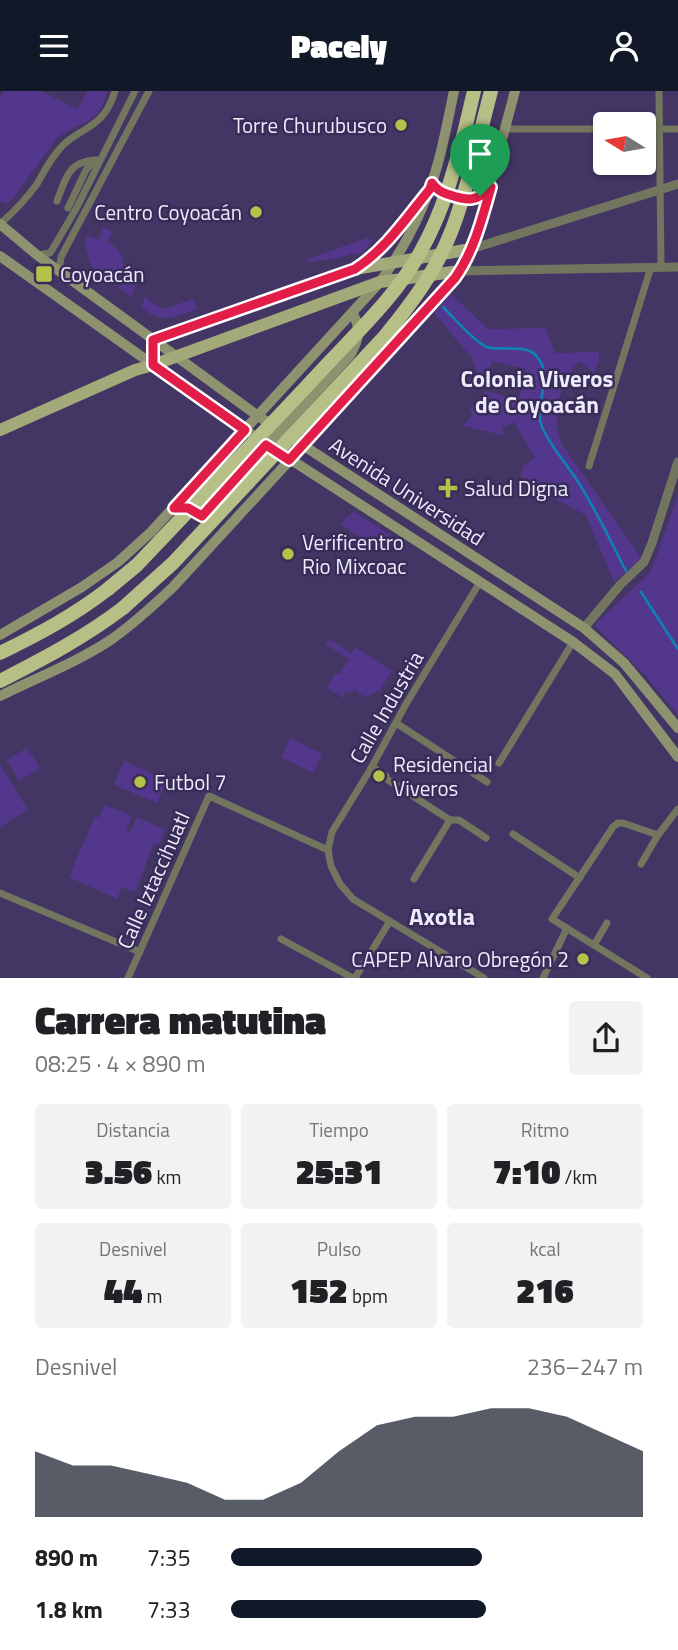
<!DOCTYPE html>
<html lang="es">
<meta charset="utf-8">
<style>
:root{--surface:#fff;--page:#f2f2f2;--text:#202124;--muted:#757577;--accent:#111827}
body{margin:0;font-family:"Titillium Web",sans-serif;background:var(--page);color:var(--text);height:100vh;display:flex;flex-direction:column;font-size:26px;white-space:nowrap}
*{box-sizing:border-box;margin:0}
p{font-size:23px;color:var(--muted)}
.icon{flex:none;width:38px;height:38px;fill:none;stroke:currentColor;stroke-width:2;stroke-linecap:round;stroke-linejoin:round}
.map{position:relative;height:887px;overflow:hidden}
.side{display:flex;flex-direction:column;background:var(--surface);flex:1}
.side>*{flex:none}
.needle{width:46px;rotate:281deg}
.tools{position:absolute;left:593px;top:21px;display:grid;gap:14px}
.tools a{display:grid;place-items:center;width:63px;height:63px;border-radius:7px;background:var(--surface);box-shadow:0 2px 5px #0004;font-size:35px}
.pin{position:absolute;display:grid;place-items:center;width:60px;height:60px;color:#fff;margin:-72px -30px;border-radius:50% 50% 50% 0;rotate:-45deg;box-shadow:0 0 7px #0007}
.pin .icon{rotate:45deg}
.round{display:grid;place-items:center;flex:none;width:74px;height:74px;border-radius:7px;background:var(--page)}
.headline{display:flex;align-items:center;justify-content:space-between;height:119px;padding:0 35px}
h1{font-size:38px;font-weight:800;line-height:52px}
.metrics{display:grid;grid-template-columns:repeat(3,1fr);gap:10px;height:119px;padding:7px 35px}
.metrics div{display:grid;align-content:center;border-radius:7px;background:var(--page);text-align:center}
.metrics b{font-size:35px;font-weight:800}
.metrics small{font-size:19px;font-weight:400}
.metrics p{font-size:19px}
.chart{height:196px;padding:14px 35px}
.chart p{display:flex;justify-content:space-between}
.chart svg{width:100%;height:126px;margin-top:7px;fill:var(--accent);opacity:.7}
ul{padding:0 35px;list-style:none;font-size:23px}
li{display:grid;grid-template-columns:112px 84px 1fr;align-items:center;height:52px}
li i{height:18px;border-radius:9px;background:var(--accent)}
header{display:flex;justify-content:space-between;align-items:center;height:91px;padding:0 35px;background:var(--accent);color:#fff;font-size:32px;font-weight:800}
.map>svg:first-child{display:block}
.green{fill:#53378c}
.lines{fill:none;stroke-linecap:round;stroke-linejoin:round}
.stream{stroke:#0c84b6;stroke-width:2.5}
.minor{stroke:#72765e;stroke-width:7}
.tertiary{stroke:#72765e;stroke-width:9}
.secondary{stroke:#8e936f;stroke-width:10}
.primary{stroke:#a3aa7a;stroke-width:12}
.motorway{stroke:#b6bf85;stroke-width:14}
.motorway-bridge{stroke:#b6bf85;stroke-width:14}
.route-casing{stroke:#fff;stroke-width:14}
.route{stroke:#e11d48;stroke-width:9}
.poi-dot{fill:#b5c249;stroke:#382c58;stroke-width:2.5}
.labels{text-anchor:middle;dominant-baseline:central;stroke-width:5;stroke-linejoin:round;paint-order:stroke}
.poi-label{font-size:21px;fill:#edeafb;stroke:#382c58;text-anchor:start}
.street-label{font-size:21px;fill:#edeafb;stroke:#382c58}
.neighbourhood-label{font-size:23px;font-weight:bold;fill:#edeafb;stroke:#382c58}
.quarter-label{font-size:24px;font-weight:bold;fill:#edeafb;stroke:#382c58}
</style>
<header><svg class="icon" aria-label="menu" viewBox="0 0 24 24"><path d="M4 6h16M4 12h16M4 18h16"/></svg>Pacely<svg class="icon" aria-label="person" viewBox="0 0 24 24"><circle cx="12" cy="8" r="4"/><path d="M4 21q1-7 8-7t8 7"/></svg></header>
<div class="map">
<svg width="678" height="887" viewBox="0 0 678 887">
<rect width="100%" height="100%" fill="#433664"/>
<!-- green -->
<g class="green">
<path d="M3 0H41L78 18 87 0H107C99 36 80 29 57 47L10 111 5 113 0 110V7Z"/>
<path d="M103 136 112 141 108 151C128 166 126 173 118 195L139 189 131 206 91 175 84 150 88 145 99 149Z"/>
<path d="M367 147 373 149 361 163C349 161 344 167 333 168 324 169 318 169 309 172L308 168Z"/>
<polygon points="451,203 488,238 545,237 555,262 599,261 599,271 597,271 595,283 579,270 572,277 572,284 574,284 575,295 570,296 564,285 557,325 557,336 561,352 642,468 614,491 586,424 539,400 520,384 524,374 535,367 514,331 502,338 506,345 463,335 473,324 469,320 485,300 519,308 526,278 492,270 487,288 477,281 472,267 434,222"/>
<path d="M146 204 149 210 164 218 193 208 197 218C174 226 162 234 141 216Z"/>
<polygon points="678,404 678,624 646,585 594,534 651,481"/>
<polygon points="353,420 395,447 385,462 341,434 347,425 349,426"/>
<polygon points="329,548 351,562 355,556 392,580 380,599 365,606 353,598 354,601 347,600 344,603 344,606 347,609 327,597 336,582 340,583 349,568 326,554"/>
<polygon points="290,647 322,663 313,682 281,666"/>
<polygon points="27,657 40,677 19,690 7,669"/>
<polygon points="124,670 167,689 157,712 114,694"/>
<polygon points="0,673 28,719 0,736"/>
<polygon points="105,714 132,725 126,739 130,741 137,726 165,739 159,754 154,752 135,801 122,796 117,808 69,786 95,725 99,727"/>
</g>
<g class="lines">
<!-- stream -->
<g class="stream">
<path d="M443 216C453 226 475 252 487 256 502 261 527 251 538 267 554 287 533 314 542 336 552 359 571 377 583 399 599 425 612 453 626 480"/>
<polyline points="641,501 678,558"/>
</g>
<!-- minor -->
<g class="minor">
<polyline points="659,0 661,175"/>
<polyline points="505,38 606,38"/>
<polyline points="644,38 678,38"/>
<path d="M57 110C67 84 69 69 100 69"/>
<polyline points="68,117 86,79 95,69"/>
<path d="M0 133C14 121 26 108 37 93 43 82 49 71 57 61 77 35 103 41 115 0"/>
<polyline points="38,164 50,162 52,159 76,118 135,0"/>
<polyline points="59,180 61,166 149,0"/>
<polyline points="589,375 651,176"/>
<polyline points="480,491 406,613 370,679 332,741 328,759 331,775 340,793 353,808 484,887"/>
<polyline points="396,632 487,691"/>
<polyline points="499,672 573,551"/>
<polyline points="371,678 372,676 386,685 385,687 450,729 459,729 486,747"/>
<polyline points="513,743 580,787"/>
<polyline points="641,773 658,744 678,718"/>
<polyline points="414,788 450,729"/>
<polyline points="0,802 140,861"/>
<polyline points="281,848 353,887"/>
<polyline points="594,854 607,832"/>
<polyline points="128,887 209,705 328,759"/>
<polyline points="355,887 390,830"/>
<polyline points="543,887 567,837"/>
<polyline points="647,887 552,828 613,736 618,732 623,732 658,744"/>
</g>
<!-- tertiary -->
<g class="tertiary">
<polyline points="471,158 678,93"/>
<polyline points="460,180 678,176"/>
<polyline points="584,537 620,494 644,471 652,452 678,371"/>
</g>
<!-- secondary -->
<g class="secondary">
<path d="M432 92C445 110 473 114 489 97"/>
<polyline points="0,133 37,164 258,325 584,537 624,572 678,637"/>
<polyline points="0,165 245,339 573,551 615,583 678,666"/>
<path d="M356 178C383 159 401 134 421 108"/>
<path d="M202 425 350 264C359 250 362 236 352 222"/>
<path d="M0 544 82 496 118 471 151 441 380 191C400 163 417 132 429 100 441 68 447 33 454 0"/>
<path d="M0 605C36 587 78 571 112 548 134 532 154 514 174 495L448 197 460 180 477 142 515 0"/>
</g>
<!-- primary -->
<g class="primary">
<polyline points="153,274 153,249 355,178 471,158"/>
<polyline points="0,339 135,279 153,274 380,191 460,180"/>
</g>
<!-- motorway -->
<g class="motorway">
<polyline points="465,38 474,0"/>
<polyline points="480,43 491,0"/>
<path d="M0 562C39 543 73 525 108 498"/>
<path d="M0 590C43 568 85 546 123 517"/>
</g>
<!-- motorway-bridge -->
<g class="motorway-bridge">
<path d="M108 498 137 474 155 455C210 397 266 339 320 281 356 242 397 205 422 158 443 120 454 80 465 38"/>
<path d="M123 517 173 472 385 245C411 213 436 180 451 141 464 109 471 76 480 43"/>
</g>
</g>
<g class="lines">
<!-- route casing -->
<g class="route-casing">
<path id="route" d="M432 92C437 99 441 101 450 104 468 110 477 111 491 96 482 128 474 160 455 187L289 369 266 354 202 425 188 417H174L245 339 153 274V249L355 178C386 158 406 127 430 98Z"/>
</g>
<!-- route -->
<use href="#route" class="route"/>
</g>
<!-- markers -->
<g class="poi-dot">
<circle cx="401" cy="34" r="7"/>
<circle cx="256" cy="121" r="7"/>
<rect x="35" y="174" width="18" height="18" rx="3.5"/>
<path d="M444.5 386.5h7v7h7v7h-7v7h-7v-7h-7v-7h7z"/>
<circle cx="288" cy="463" r="7"/>
<circle cx="379" cy="685" r="7"/>
<circle cx="140" cy="691" r="7"/>
<circle cx="583" cy="868" r="7"/>
</g>
<g class="labels">
<!-- poi labels -->
<g class="poi-label">
<text x="387" y="34" text-anchor="end">Torre Churubusco</text>
<text x="242" y="121" text-anchor="end">Centro Coyoacán</text>
<text x="60" y="183">Coyoacán</text>
<text x="464" y="397">Salud Digna</text>
<text x="302" y="451">Verificentro<tspan x="302" dy="24">Rio Mixcoac</tspan></text>
<text x="393" y="673">Residencial<tspan x="393" dy="24">Viveros</tspan></text>
<text x="154" y="691">Futbol 7</text>
<text x="569" y="868" text-anchor="end">CAPEP Alvaro Obregón 2</text>
</g>
<!-- street labels -->
<g class="street-label">
<text transform="translate(407 400) rotate(33)">Avenida Universidad</text>
<text transform="translate(386 616) rotate(-60)">Calle Industria</text>
<text transform="translate(153 789) rotate(-66)">Calle Iztaccihuatl</text>
</g>
<!-- neighbourhood labels -->
<g class="neighbourhood-label">
<text x="537" y="287">Colonia Viveros<tspan x="537" dy="26">de Coyoacán</tspan></text>
</g>
<!-- quarter labels -->
<g class="quarter-label">
<text x="442" y="825">Axotla</text>
</g>
</g>
</svg>
<div class="tools">
<a><svg class="needle" viewBox="-14 -14 28 28"><path d="M0-13l5 13h-10z" fill="#e53935"/><path d="M0 13l5-13h-10z" fill="#757577"/></svg></a>
</div>
<div class="pin" style="left:480px;top:105px;background:#1e9e55"><svg class="icon" aria-label="arrive" viewBox="0 0 24 24"><path d="M6 21V4h12l-3 4 3 4H6"/></svg></div>
</div>
<section class="side">
<div class="headline"><div><h1>Carrera matutina</h1><p>08:25 · 4 × 890 m</p></div><a class="round"><svg class="icon" aria-label="share" viewBox="0 0 24 24"><path d="M12 15V3M7 8l5-5 5 5M5 13v7h14v-7"/></svg></a></div>
<div class="metrics">
<div><p>Distancia</p><b>3.56<small> km</small></b></div>
<div><p>Tiempo</p><b>25:31</b></div>
<div><p>Ritmo</p><b>7:10<small> /km</small></b></div>
</div>
<div class="metrics">
<div><p>Desnivel</p><b>44<small> m</small></b></div>
<div><p>Pulso</p><b>152<small> bpm</small></b></div>
<div><p>kcal</p><b>216</b></div>
</div>
<div class="chart"><p><span>Desnivel</span>236–247 m</p>
<svg viewBox="0 0 160 44" preserveAspectRatio="none"><path d="M0 44V21L10 26L20 26L30 29L40 32L50 38L60 38L70 32L80 21L90 12L100 9L110 9L120 6L130 6L140 9L150 15L160 21V44z"/></svg>
</div>
<ul>
<li><b>890 m</b>7:35<i style="width:61%"></i></li>
<li><b>1.8 km</b>7:33<i style="width:62%"></i></li>
</ul>
</section>
